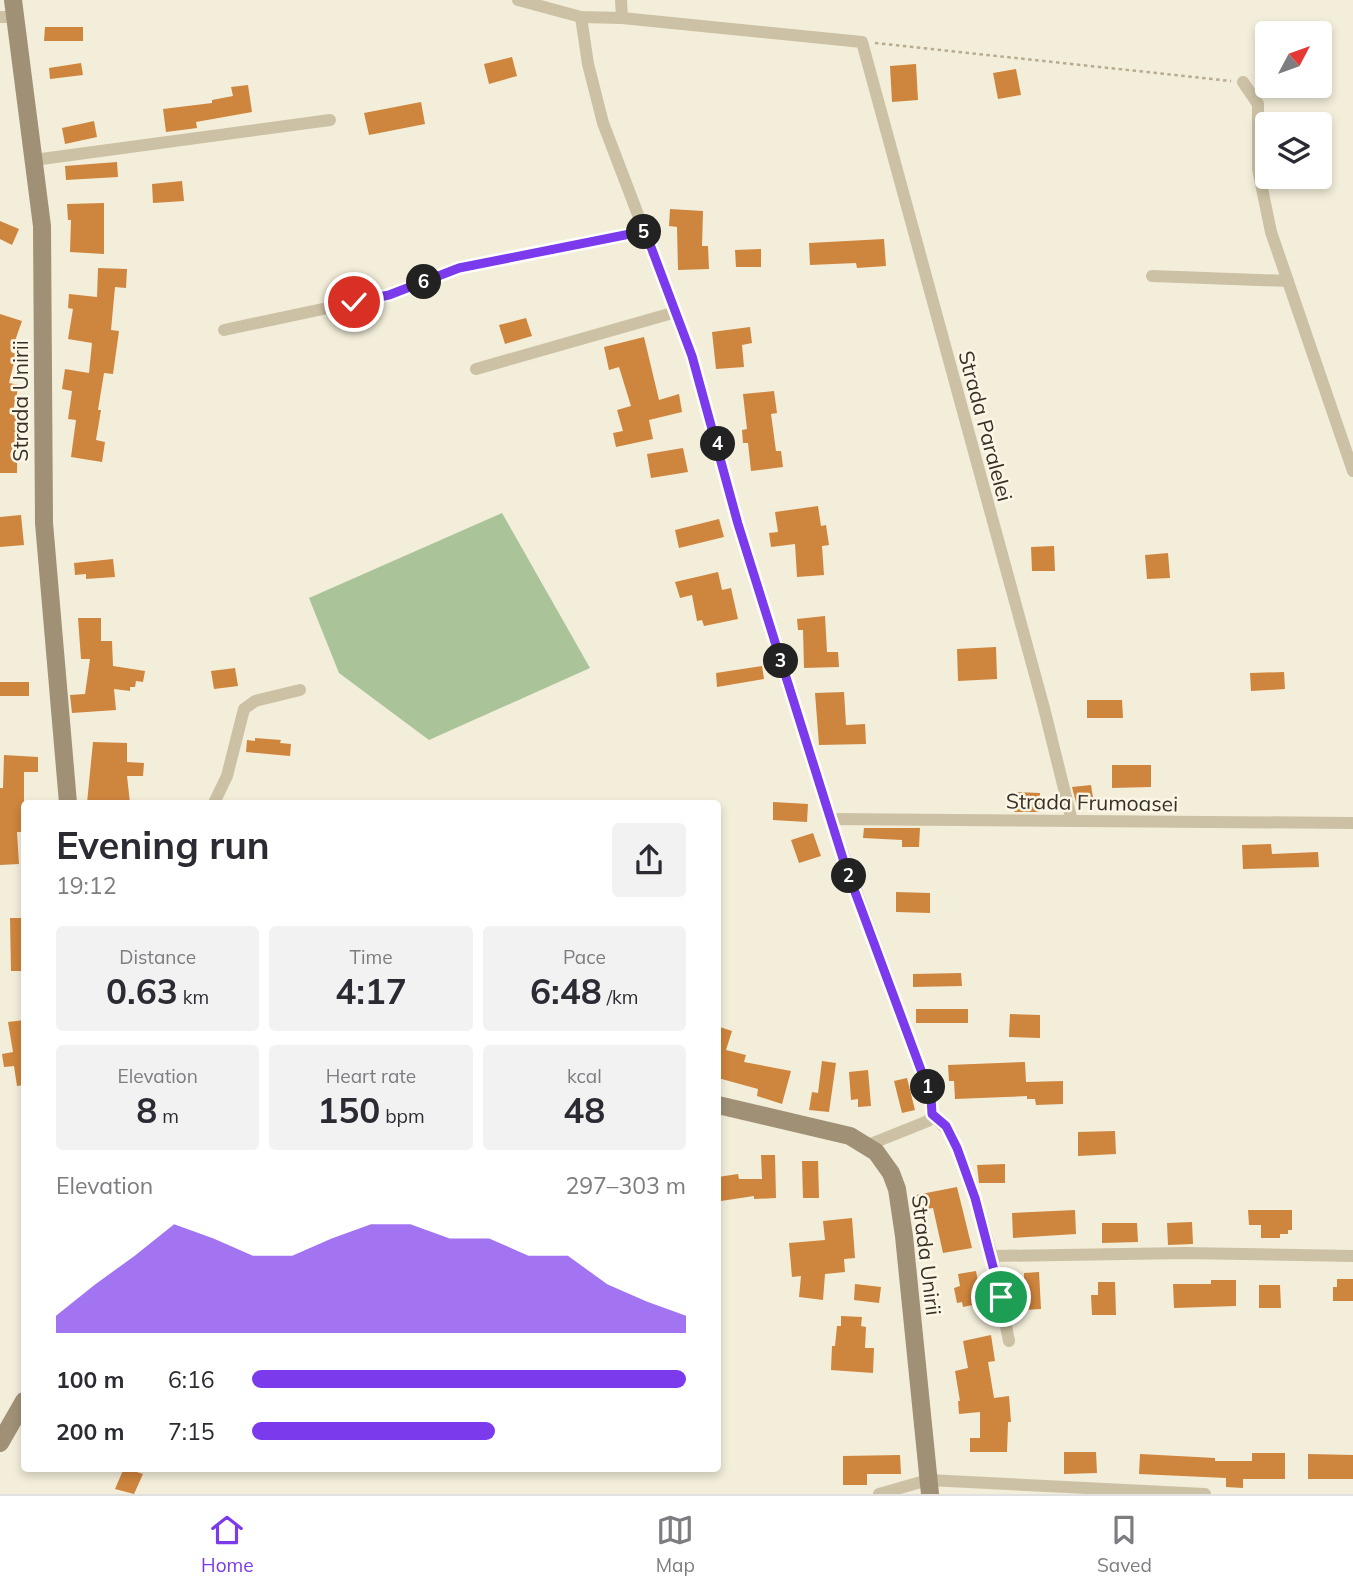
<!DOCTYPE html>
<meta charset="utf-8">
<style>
:root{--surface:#fff;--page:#f2f2f3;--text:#2b2b33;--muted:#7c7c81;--line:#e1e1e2;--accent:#7c3aed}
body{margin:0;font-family:Mulish,sans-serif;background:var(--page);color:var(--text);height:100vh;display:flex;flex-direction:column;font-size:26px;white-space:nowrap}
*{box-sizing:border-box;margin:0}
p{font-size:23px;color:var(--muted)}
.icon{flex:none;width:38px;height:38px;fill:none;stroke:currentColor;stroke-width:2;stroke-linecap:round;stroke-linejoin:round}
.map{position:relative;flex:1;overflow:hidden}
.side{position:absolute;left:21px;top:800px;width:700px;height:672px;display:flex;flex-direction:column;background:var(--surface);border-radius:7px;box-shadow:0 4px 10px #0003}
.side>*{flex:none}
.needle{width:46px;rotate:49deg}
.tools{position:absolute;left:1255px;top:21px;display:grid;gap:14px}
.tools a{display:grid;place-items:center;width:77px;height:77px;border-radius:7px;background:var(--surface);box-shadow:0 4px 10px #0003;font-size:35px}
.pin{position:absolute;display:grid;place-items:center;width:60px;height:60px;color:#fff;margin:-30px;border:4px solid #fff;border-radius:50%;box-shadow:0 2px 7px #0007}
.km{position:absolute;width:35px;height:35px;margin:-18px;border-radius:50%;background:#222;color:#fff;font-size:19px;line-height:35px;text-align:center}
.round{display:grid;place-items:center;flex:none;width:74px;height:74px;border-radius:7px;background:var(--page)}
.summary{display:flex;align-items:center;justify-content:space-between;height:119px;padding:0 35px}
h1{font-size:38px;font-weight:700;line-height:52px}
.metrics{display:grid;grid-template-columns:repeat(3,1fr);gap:10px;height:119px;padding:7px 35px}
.metrics div{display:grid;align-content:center;border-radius:7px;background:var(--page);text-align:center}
.metrics b{font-size:35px;font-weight:700}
.metrics small{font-size:19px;font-weight:400}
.metrics p{font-size:19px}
.chart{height:196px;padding:14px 35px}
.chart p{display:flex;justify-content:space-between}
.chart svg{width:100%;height:126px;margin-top:7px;fill:var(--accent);opacity:.7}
ul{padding:0 35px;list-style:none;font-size:23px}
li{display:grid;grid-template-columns:112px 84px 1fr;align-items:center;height:52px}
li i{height:18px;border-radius:9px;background:var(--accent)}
.dock{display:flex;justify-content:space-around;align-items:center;height:98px;border-top:2px solid var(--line);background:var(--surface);font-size:19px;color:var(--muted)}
.dock a{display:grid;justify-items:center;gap:4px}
.dock .active{color:var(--accent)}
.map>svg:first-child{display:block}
.green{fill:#aac399}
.building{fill:#ce853d}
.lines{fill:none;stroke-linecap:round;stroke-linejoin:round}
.path{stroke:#b8ab8f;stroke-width:2.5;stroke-dasharray:3.5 3.5;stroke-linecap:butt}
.street{stroke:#ccc1a5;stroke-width:12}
.secondary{stroke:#a09076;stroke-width:18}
.route-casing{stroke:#fff;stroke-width:14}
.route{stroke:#7c3aed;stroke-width:9}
.labels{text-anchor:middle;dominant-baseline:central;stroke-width:5;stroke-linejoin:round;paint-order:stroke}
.street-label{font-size:21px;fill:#373027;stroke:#fbf6e6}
</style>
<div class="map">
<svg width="1353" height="1494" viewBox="0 0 1353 1494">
<rect width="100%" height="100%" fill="#f3eeda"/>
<!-- green -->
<polygon class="green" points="502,513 590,668 429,740 339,673 309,598"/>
<!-- building -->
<g class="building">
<polygon points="45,27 83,27 83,41 44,41"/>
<polygon points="512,57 517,76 489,84 484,64"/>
<polygon points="81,63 83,75 50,79 49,68"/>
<polygon points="916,64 918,100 892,102 890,66"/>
<polygon points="1016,69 1021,95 998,99 993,73"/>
<polygon points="248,85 252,112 196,122 197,128 166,132 163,109 212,103 212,100 233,96 231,87"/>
<polygon points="421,102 425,124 369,135 364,113"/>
<polygon points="94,121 97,137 65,144 62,128"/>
<polygon points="117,162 118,177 66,180 65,166"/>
<polygon points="182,181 184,201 153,203 152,184"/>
<polygon points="104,203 104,254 70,252 71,220 68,220 67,204"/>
<polygon points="670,209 703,211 702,246 708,246 709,269 678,270 677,227 669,226"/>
<polygon points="0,221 19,229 12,245 0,239"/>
<polygon points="884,239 886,266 857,268 856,263 810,265 809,243"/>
<polygon points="761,249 761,267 736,267 735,250"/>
<polygon points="98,268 127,269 126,288 115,287 111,330 119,331 113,374 104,373 98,410 101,410 96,440 105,442 102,462 71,457 76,420 68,419 72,391 62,389 65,369 89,373 92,343 68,339 73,309 68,308 69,294 97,297"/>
<polygon points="0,314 22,321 11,352 16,354 9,383 19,385 12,415 18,416 17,473 0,473"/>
<polygon points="526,318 532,336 505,344 499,325"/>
<polygon points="750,327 752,343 742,345 744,367 716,369 712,332"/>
<polygon points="644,337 659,400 679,394 682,412 649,420 653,439 616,447 613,433 623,431 617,410 631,406 619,367 609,370 604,347"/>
<polygon points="774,391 777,413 771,414 776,451 781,451 783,467 751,471 748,443 743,443 742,430 747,429 743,394"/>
<polygon points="683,448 688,472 651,478 647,454"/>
<polygon points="818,506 821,526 826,525 829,545 822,546 824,575 797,577 795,544 771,547 769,533 778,532 775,512"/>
<polygon points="21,515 24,545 0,547 0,517"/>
<polygon points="719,519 724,537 679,548 675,530"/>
<polygon points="1054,546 1055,571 1032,571 1031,547"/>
<polygon points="1168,553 1170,578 1147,579 1145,555"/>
<polygon points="113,559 115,577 86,579 86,574 75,575 74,563"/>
<polygon points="718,572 722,590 731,588 738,619 704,626 702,620 697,621 692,595 680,598 675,582"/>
<polygon points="825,616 827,652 838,652 839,667 804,668 803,630 798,630 797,619"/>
<polygon points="78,618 101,618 101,641 112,641 113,666 145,671 143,682 136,681 135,687 130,687 130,691 114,689 116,710 72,713 70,695 85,694 90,659 81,659"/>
<polygon points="996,647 997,679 958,681 957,649"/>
<polygon points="762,666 764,679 717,687 716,673"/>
<polygon points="235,668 238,686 214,689 211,671"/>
<polygon points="1284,672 1285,689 1251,691 1250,673"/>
<rect x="0" y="682" width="29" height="14"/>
<polygon points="844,692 846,725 865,724 866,744 819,745 815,693"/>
<polygon points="1087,700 1122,700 1123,718 1087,718"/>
<polygon points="255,738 281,740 280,743 291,744 290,756 246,752 247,740 255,741"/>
<polygon points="93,742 127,743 127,762 144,763 143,776 127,776 130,803 87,803"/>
<polygon points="4,755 38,757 38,772 24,772 24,832 17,832 19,864 0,865 0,788 3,788"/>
<polygon points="1112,765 1151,765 1151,787 1112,788"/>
<polygon points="1091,785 1094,804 1077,806 1072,787"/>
<polygon points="1015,792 1040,793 1039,812 1014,812"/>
<polygon points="773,802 808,804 807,822 773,820"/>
<polygon points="864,828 920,828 919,847 902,847 902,840 863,838"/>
<polygon points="813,833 821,856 799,863 791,840"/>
<polygon points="1271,844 1272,854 1318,852 1319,867 1243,869 1242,845"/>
<polygon points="896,892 930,893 930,913 896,912"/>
<polygon points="10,918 24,918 24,971 11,971"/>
<polygon points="961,973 962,986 913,987 913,974"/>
<rect x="916" y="1009" width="52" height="14"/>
<polygon points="1010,1014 1040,1015 1040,1038 1009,1037"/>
<polygon points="24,1020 24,1085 17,1086 14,1066 4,1067 2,1054 13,1052 8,1022"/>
<polygon points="720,1027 732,1031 726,1050 746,1055 744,1062 791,1071 782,1104 757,1096 758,1089 718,1078"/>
<polygon points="822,1061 836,1063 829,1112 809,1110 812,1092 818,1093"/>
<polygon points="1025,1062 1026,1082 1063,1081 1063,1104 1036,1105 1035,1099 1027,1099 1027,1096 955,1099 954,1081 949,1081 948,1065"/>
<polygon points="868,1070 871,1106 858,1107 858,1099 851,1100 849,1072"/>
<polygon points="907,1078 915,1110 902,1113 894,1081"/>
<polygon points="1115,1131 1116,1154 1078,1156 1078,1132"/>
<polygon points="761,1155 775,1155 776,1198 754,1199 754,1196 721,1201 718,1177 738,1174 739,1179 762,1179"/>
<polygon points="802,1161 818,1161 819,1198 803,1198"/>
<polygon points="1005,1164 1005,1183 979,1183 977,1165"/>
<polygon points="957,1187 972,1248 943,1253 933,1208 920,1210 916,1195"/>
<polygon points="1075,1210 1076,1234 1013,1238 1012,1213"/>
<polygon points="1248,1210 1292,1210 1292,1230 1288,1230 1288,1234 1280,1234 1280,1238 1261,1238 1261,1225 1249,1225"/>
<polygon points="852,1218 855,1258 844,1259 845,1272 825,1274 823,1300 799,1297 801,1276 792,1277 789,1243 825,1240 823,1221"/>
<polygon points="1192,1222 1193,1244 1168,1245 1167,1223"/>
<polygon points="1102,1223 1137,1223 1138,1242 1102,1243"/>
<polygon points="976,1271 982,1303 963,1307 962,1302 957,1303 954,1288 960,1286 958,1274"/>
<polygon points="1039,1272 1041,1309 1025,1310 1025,1299 1018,1300 1017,1282 1024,1282 1024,1273"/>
<polygon points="1337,1279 1353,1279 1353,1301 1333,1301 1333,1287 1337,1287"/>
<polygon points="1211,1280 1236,1280 1236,1306 1174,1308 1173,1284 1211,1284"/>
<polygon points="1098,1282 1115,1282 1116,1315 1092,1315 1091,1295 1098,1295"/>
<polygon points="855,1284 881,1287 879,1303 854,1300"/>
<polygon points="1259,1285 1280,1285 1281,1308 1259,1308"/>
<polygon points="841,1316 862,1317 861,1326 866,1327 865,1348 874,1348 873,1373 831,1370 832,1346 835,1346 837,1326 841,1326"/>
<polygon points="991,1335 995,1361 988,1362 994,1398 1009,1396 1011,1422 1008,1422 1007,1452 970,1452 970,1438 980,1438 980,1412 959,1414 958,1401 960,1401 955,1371 968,1368 963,1341"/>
<polygon points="1064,1452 1096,1452 1097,1473 1064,1474"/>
<polygon points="1252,1453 1285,1453 1285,1479 1243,1479 1243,1488 1226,1487 1226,1478 1139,1474 1140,1454 1215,1458 1215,1461 1252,1461"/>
<polygon points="1308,1454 1353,1455 1353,1479 1308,1479"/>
<polygon points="900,1455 901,1474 867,1474 867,1485 843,1485 843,1456"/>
<polygon points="124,1468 143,1474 134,1494 115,1489"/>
</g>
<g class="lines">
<!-- path -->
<polyline class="path" points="875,43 1231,81"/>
<!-- street -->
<g class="street">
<polyline points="518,0 581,17 622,18 862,42 1044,708 1072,821"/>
<polyline points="621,0 622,18"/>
<polyline points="0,17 15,17"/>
<polyline points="581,17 588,64 603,123 692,356 738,524 830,819 931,1097 932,1114 928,1121 868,1145"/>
<polyline points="1243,82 1258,104 1258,169 1271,232 1353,471"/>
<polyline points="34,160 330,120"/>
<polyline points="1152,276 1288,281"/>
<polyline points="224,330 389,295 459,268 645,231"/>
<polyline points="476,369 676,312"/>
<polyline points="214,803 227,776 244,709 255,701 300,690"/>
<polyline points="830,819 1353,823"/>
<polyline points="932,1114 952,1135 975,1198 992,1256 1009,1341"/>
<polyline points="992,1256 1185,1253 1353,1256"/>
<polyline points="879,1494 928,1480 1205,1494"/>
</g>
<!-- secondary -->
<g class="secondary">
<polyline points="13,0 42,226 44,523 68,803"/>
<polyline points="718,1105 850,1136 876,1152 891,1173 897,1189 904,1236 930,1494"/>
<polyline points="0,1443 24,1401"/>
</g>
</g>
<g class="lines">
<!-- route casing -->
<g class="route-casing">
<polyline id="route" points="354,302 389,295 459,268 645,231 692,356 738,524 845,865 931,1097 932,1114 946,1126 957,1148 975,1198 1001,1297"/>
</g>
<!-- route -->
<use href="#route" class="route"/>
</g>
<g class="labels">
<!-- street labels -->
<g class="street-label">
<text transform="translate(20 401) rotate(-90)">Strada Unirii</text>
<text transform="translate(986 426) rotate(75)">Strada Paralelei</text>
<text transform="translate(1092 802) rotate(1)">Strada Frumoasei</text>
<text transform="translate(927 1255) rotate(83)">Strada Unirii</text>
</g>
</g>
</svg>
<div class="tools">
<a><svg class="needle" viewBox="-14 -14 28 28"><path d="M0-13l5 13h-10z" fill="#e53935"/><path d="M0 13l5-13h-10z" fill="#7c7c81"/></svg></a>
<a><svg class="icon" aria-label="layers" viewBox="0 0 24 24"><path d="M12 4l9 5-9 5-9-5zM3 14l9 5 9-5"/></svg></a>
</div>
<div class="pin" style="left:1001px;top:1297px;background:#1e9e55"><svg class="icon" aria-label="arrive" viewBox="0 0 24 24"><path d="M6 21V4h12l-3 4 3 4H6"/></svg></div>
<div class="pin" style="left:354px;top:302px;background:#d93025"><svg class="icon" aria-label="check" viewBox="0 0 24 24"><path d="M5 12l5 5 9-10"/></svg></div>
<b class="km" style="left:928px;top:1087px">1</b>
<b class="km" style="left:849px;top:876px">2</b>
<b class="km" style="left:781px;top:661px">3</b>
<b class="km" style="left:718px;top:444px">4</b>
<b class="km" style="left:644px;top:232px">5</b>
<b class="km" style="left:424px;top:282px">6</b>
<section class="side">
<div class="summary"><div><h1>Evening run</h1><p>19:12</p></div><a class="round"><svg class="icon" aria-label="share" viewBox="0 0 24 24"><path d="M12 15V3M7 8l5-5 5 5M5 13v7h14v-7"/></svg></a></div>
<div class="metrics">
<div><p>Distance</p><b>0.63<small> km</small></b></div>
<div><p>Time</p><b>4:17</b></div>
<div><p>Pace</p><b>6:48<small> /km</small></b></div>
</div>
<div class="metrics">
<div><p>Elevation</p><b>8<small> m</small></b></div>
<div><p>Heart rate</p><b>150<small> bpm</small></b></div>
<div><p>kcal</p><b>48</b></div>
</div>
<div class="chart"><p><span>Elevation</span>297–303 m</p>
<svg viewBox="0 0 160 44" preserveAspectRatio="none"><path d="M0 44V38L10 27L20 17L30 6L40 11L50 17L60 17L70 11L80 6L90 6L100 11L110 11L120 17L130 17L140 27L150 33L160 38V44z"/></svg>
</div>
<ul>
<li><b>100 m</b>6:16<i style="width:100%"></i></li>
<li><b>200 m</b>7:15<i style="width:56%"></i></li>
</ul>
</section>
</div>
<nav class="dock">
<a class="active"><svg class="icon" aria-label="home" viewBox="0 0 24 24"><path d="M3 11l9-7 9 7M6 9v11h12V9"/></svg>Home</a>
<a><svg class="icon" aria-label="map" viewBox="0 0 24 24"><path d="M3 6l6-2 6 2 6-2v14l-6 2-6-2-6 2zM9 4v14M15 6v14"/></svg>Map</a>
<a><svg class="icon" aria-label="saved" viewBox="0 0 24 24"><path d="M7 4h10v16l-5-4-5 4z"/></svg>Saved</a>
</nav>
